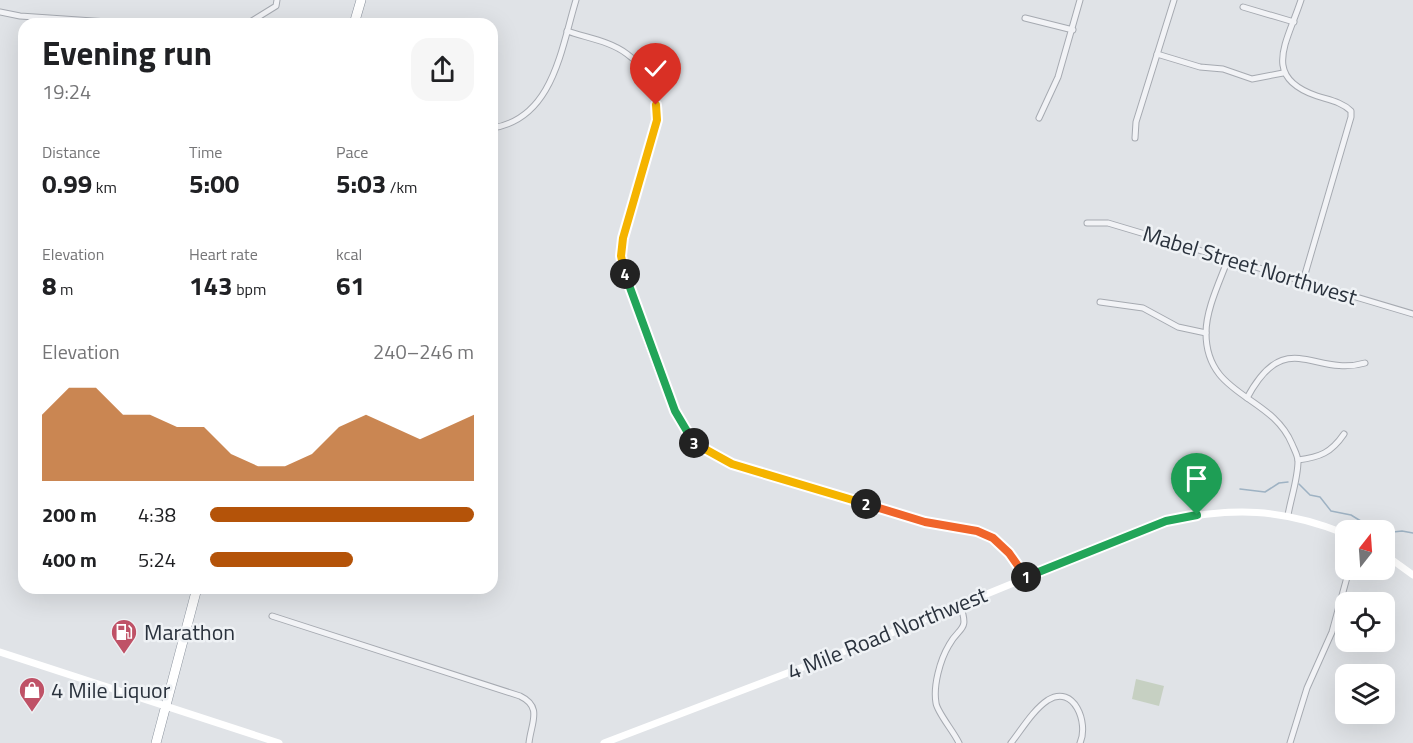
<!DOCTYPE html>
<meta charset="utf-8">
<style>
:root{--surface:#fff;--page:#f6f6f6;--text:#202124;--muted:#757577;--accent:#b45309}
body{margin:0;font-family:"Titillium Web",sans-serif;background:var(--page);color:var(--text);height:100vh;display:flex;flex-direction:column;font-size:22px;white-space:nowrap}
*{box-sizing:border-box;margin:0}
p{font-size:20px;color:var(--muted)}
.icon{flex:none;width:33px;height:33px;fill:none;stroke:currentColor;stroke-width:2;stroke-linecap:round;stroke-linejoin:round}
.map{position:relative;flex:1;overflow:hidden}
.drawer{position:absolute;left:18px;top:18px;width:480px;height:576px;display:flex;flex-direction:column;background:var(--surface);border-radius:18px;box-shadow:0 6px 24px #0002}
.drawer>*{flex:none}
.needle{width:39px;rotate:17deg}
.controls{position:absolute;left:1335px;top:520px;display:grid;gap:12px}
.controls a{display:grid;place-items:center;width:60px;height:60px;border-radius:12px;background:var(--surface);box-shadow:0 6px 24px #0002;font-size:30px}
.pin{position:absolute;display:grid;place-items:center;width:51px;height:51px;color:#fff;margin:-62px -26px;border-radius:50% 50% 50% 0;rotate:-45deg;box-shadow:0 0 6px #0007}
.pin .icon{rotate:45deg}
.km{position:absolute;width:30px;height:30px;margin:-15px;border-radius:50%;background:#222;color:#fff;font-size:16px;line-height:30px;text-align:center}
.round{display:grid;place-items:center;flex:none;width:63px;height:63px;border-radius:18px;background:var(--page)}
.overview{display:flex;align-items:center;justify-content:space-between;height:102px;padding:0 24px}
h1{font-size:33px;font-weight:700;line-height:45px}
.stats{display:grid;grid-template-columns:repeat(3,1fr);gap:9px;height:102px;padding:6px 24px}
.stats div{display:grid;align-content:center}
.stats b{font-size:26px;font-weight:700}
.stats small{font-size:16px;font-weight:400}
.stats p{font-size:16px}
.chart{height:168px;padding:12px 24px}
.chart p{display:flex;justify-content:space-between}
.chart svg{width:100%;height:108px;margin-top:6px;fill:var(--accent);opacity:.7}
ul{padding:0 24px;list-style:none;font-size:20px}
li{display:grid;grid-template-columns:96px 72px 1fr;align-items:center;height:45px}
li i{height:15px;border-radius:8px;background:var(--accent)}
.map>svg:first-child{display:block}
.green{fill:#c6d0c2}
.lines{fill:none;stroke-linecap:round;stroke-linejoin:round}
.stream{stroke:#9eb2c3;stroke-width:1.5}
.street-casing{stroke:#a6aab1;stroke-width:7}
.highway-casing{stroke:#89919c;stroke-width:10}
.street{stroke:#f2f3f6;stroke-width:5}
.secondary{stroke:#fff;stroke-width:7}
.highway{stroke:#fff;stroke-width:9}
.split-1-casing{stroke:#fff;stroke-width:12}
.split-2-casing{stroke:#fff;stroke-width:12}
.split-3-casing{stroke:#fff;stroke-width:12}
.split-4-casing{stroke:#fff;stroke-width:12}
.split-5-casing{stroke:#fff;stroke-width:12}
.split-1{stroke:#22a559;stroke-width:8}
.split-2{stroke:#f0652b;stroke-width:8}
.split-3{stroke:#f5b400;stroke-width:8}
.split-4{stroke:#22a559;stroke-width:8}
.split-5{stroke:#f5b400;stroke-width:8}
.labels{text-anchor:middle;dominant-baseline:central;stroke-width:5;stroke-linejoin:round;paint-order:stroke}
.street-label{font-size:22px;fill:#2a323d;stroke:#eff2f5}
.poi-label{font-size:22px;fill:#2a323d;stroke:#eff2f5;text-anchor:start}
</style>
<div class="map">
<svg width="1413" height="743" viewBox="0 0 1413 743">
<rect width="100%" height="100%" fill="#e0e3e7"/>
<!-- green -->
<polygon class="green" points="1136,679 1164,686 1159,706 1132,699"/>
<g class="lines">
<!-- stream -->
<g class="stream">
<polyline points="1299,484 1310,495 1320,497 1331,511 1351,515 1377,531"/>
<polyline points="1240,489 1265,492 1279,483 1288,482"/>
<polyline points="1384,533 1402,531 1413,533"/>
</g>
<!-- street casing -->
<g class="street-casing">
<g id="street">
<path d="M1301 0C1287 43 1261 77 1317 96 1329 100 1342 102 1351 111V117L1303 281"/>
<polyline points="1243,7 1294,22"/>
<polyline points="0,12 20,16 137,24"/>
<polyline points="1025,18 1073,30"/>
<polyline points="247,24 276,6 277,0"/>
<path d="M567 31C587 38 610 41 627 54 639 63 652 75 655 90 664 125 633 200 623 238L621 256C628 290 672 421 693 442 720 468 796 483 833 494 863 504 893 515 924 522 983 536 988 524 1026 577"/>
<polyline points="1157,54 1200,67 1223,69 1252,79 1283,73"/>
<polyline points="1039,118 1058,77 1080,0"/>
<path d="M492 128C553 119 561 49 576 0"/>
<polyline points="1135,138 1136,122 1174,0"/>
<polyline points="1087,223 1108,223 1413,314"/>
<path d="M1228 259C1220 281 1206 309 1206 333 1206 397 1271 394 1292 444 1294 449 1298 456 1298 461 1298 478 1291 498 1288 515"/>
<polyline points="1100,302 1143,308 1178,327 1206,333"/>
<path d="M1247 398C1286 325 1314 378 1365 363"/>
<path d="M1298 460C1320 457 1331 453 1344 434"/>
<path d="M272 616 520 696C543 707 531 723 529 743"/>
<path d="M959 743C954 732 937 712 936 703 933 686 940 660 949 645 959 626 970 632 960 605"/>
<path d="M1011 743C1022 729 1033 710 1048 700 1074 684 1089 723 1080 743"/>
<polyline points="1290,743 1307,688 1332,632 1349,570"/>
</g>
</g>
<!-- highway casing -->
<g class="highway-casing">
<g id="highway">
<polyline points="354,24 361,0"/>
<polyline points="156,743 197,588"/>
</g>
</g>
<!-- street -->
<use href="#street" class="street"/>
<!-- secondary -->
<g class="secondary">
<polyline points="1384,554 1413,575"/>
<polyline points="0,652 279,743"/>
<path d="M604 743 879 638 1166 521C1232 507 1282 508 1346 534"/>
</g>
<!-- highway -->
<use href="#highway" class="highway"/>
</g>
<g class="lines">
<!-- split-1 casing -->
<g class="split-1-casing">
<polyline id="split-1" points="1026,577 1166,521 1197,515"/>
</g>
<!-- split-2 casing -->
<g class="split-2-casing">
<polyline id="split-2" points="866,504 925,522 977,531 993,538 1009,553 1026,577"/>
</g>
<!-- split-3 casing -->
<g class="split-3-casing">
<polyline id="split-3" points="694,443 732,464 866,504"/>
</g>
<!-- split-4 casing -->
<g class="split-4-casing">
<polyline id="split-4" points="625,274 675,411 694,443"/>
</g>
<!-- split-5 casing -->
<g class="split-5-casing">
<polyline id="split-5" points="625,274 621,256 623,238 657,120 656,105"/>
</g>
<!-- split-1 -->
<use href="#split-1" class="split-1"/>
<!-- split-2 -->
<use href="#split-2" class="split-2"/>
<!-- split-3 -->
<use href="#split-3" class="split-3"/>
<!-- split-4 -->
<use href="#split-4" class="split-4"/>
<!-- split-5 -->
<use href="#split-5" class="split-5"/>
</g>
<!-- icons -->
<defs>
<g id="fuel-pin" transform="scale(1.35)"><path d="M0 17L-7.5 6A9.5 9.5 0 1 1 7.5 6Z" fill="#bf5267" stroke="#eff2f5"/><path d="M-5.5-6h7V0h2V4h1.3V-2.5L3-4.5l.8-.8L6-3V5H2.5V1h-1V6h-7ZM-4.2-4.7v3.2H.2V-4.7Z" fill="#fff"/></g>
<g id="shop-pin" transform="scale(1.35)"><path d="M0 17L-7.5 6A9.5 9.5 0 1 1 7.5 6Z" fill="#bf5267" stroke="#eff2f5"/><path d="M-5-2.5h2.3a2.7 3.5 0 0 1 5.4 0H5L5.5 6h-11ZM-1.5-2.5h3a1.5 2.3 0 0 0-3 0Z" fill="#fff"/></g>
</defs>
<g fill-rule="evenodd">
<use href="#fuel-pin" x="124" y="632"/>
<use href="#shop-pin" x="32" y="690"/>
</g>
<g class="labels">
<!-- street labels -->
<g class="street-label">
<text transform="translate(1250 265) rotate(17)">Mabel Street Northwest</text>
<text transform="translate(887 633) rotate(-22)">4 Mile Road Northwest</text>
</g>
<!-- poi labels -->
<g class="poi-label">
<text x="144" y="632">Marathon</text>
<text x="51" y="690">4 Mile Liquor</text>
</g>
</g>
</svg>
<div class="controls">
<a><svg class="needle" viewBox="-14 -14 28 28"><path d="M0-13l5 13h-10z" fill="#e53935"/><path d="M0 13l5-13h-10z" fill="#757577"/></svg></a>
<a><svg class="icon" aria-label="locate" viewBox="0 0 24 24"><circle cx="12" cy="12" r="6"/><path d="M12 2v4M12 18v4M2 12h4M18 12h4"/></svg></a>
<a><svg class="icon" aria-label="layers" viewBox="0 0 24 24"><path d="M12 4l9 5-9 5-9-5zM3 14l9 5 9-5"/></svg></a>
</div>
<div class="pin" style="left:1197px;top:515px;background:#1e9e55"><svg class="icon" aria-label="arrive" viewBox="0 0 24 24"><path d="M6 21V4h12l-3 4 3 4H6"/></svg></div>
<div class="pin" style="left:656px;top:105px;background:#d93025"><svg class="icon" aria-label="check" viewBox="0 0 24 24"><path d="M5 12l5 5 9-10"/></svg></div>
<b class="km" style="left:1026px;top:577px">1</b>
<b class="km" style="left:866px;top:504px">2</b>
<b class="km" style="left:694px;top:443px">3</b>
<b class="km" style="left:625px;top:274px">4</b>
<section class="drawer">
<div class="overview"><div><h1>Evening run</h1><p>19:24</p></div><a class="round"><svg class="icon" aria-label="share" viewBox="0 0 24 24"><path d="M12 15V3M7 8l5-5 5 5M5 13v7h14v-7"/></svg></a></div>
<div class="stats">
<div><p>Distance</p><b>0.99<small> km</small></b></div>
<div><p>Time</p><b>5:00</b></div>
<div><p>Pace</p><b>5:03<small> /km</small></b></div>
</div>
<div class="stats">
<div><p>Elevation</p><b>8<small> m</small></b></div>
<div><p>Heart rate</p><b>143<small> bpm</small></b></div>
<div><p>kcal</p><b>61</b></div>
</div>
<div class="chart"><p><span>Elevation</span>240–246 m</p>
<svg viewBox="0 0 160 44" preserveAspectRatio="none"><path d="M0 44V17L10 6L20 6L30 17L40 17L50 22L60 22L70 33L80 38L90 38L100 33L110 22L120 17L130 22L140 27L150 22L160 17V44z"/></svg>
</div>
<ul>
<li><b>200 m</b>4:38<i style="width:100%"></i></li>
<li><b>400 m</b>5:24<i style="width:54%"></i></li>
</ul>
</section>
</div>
